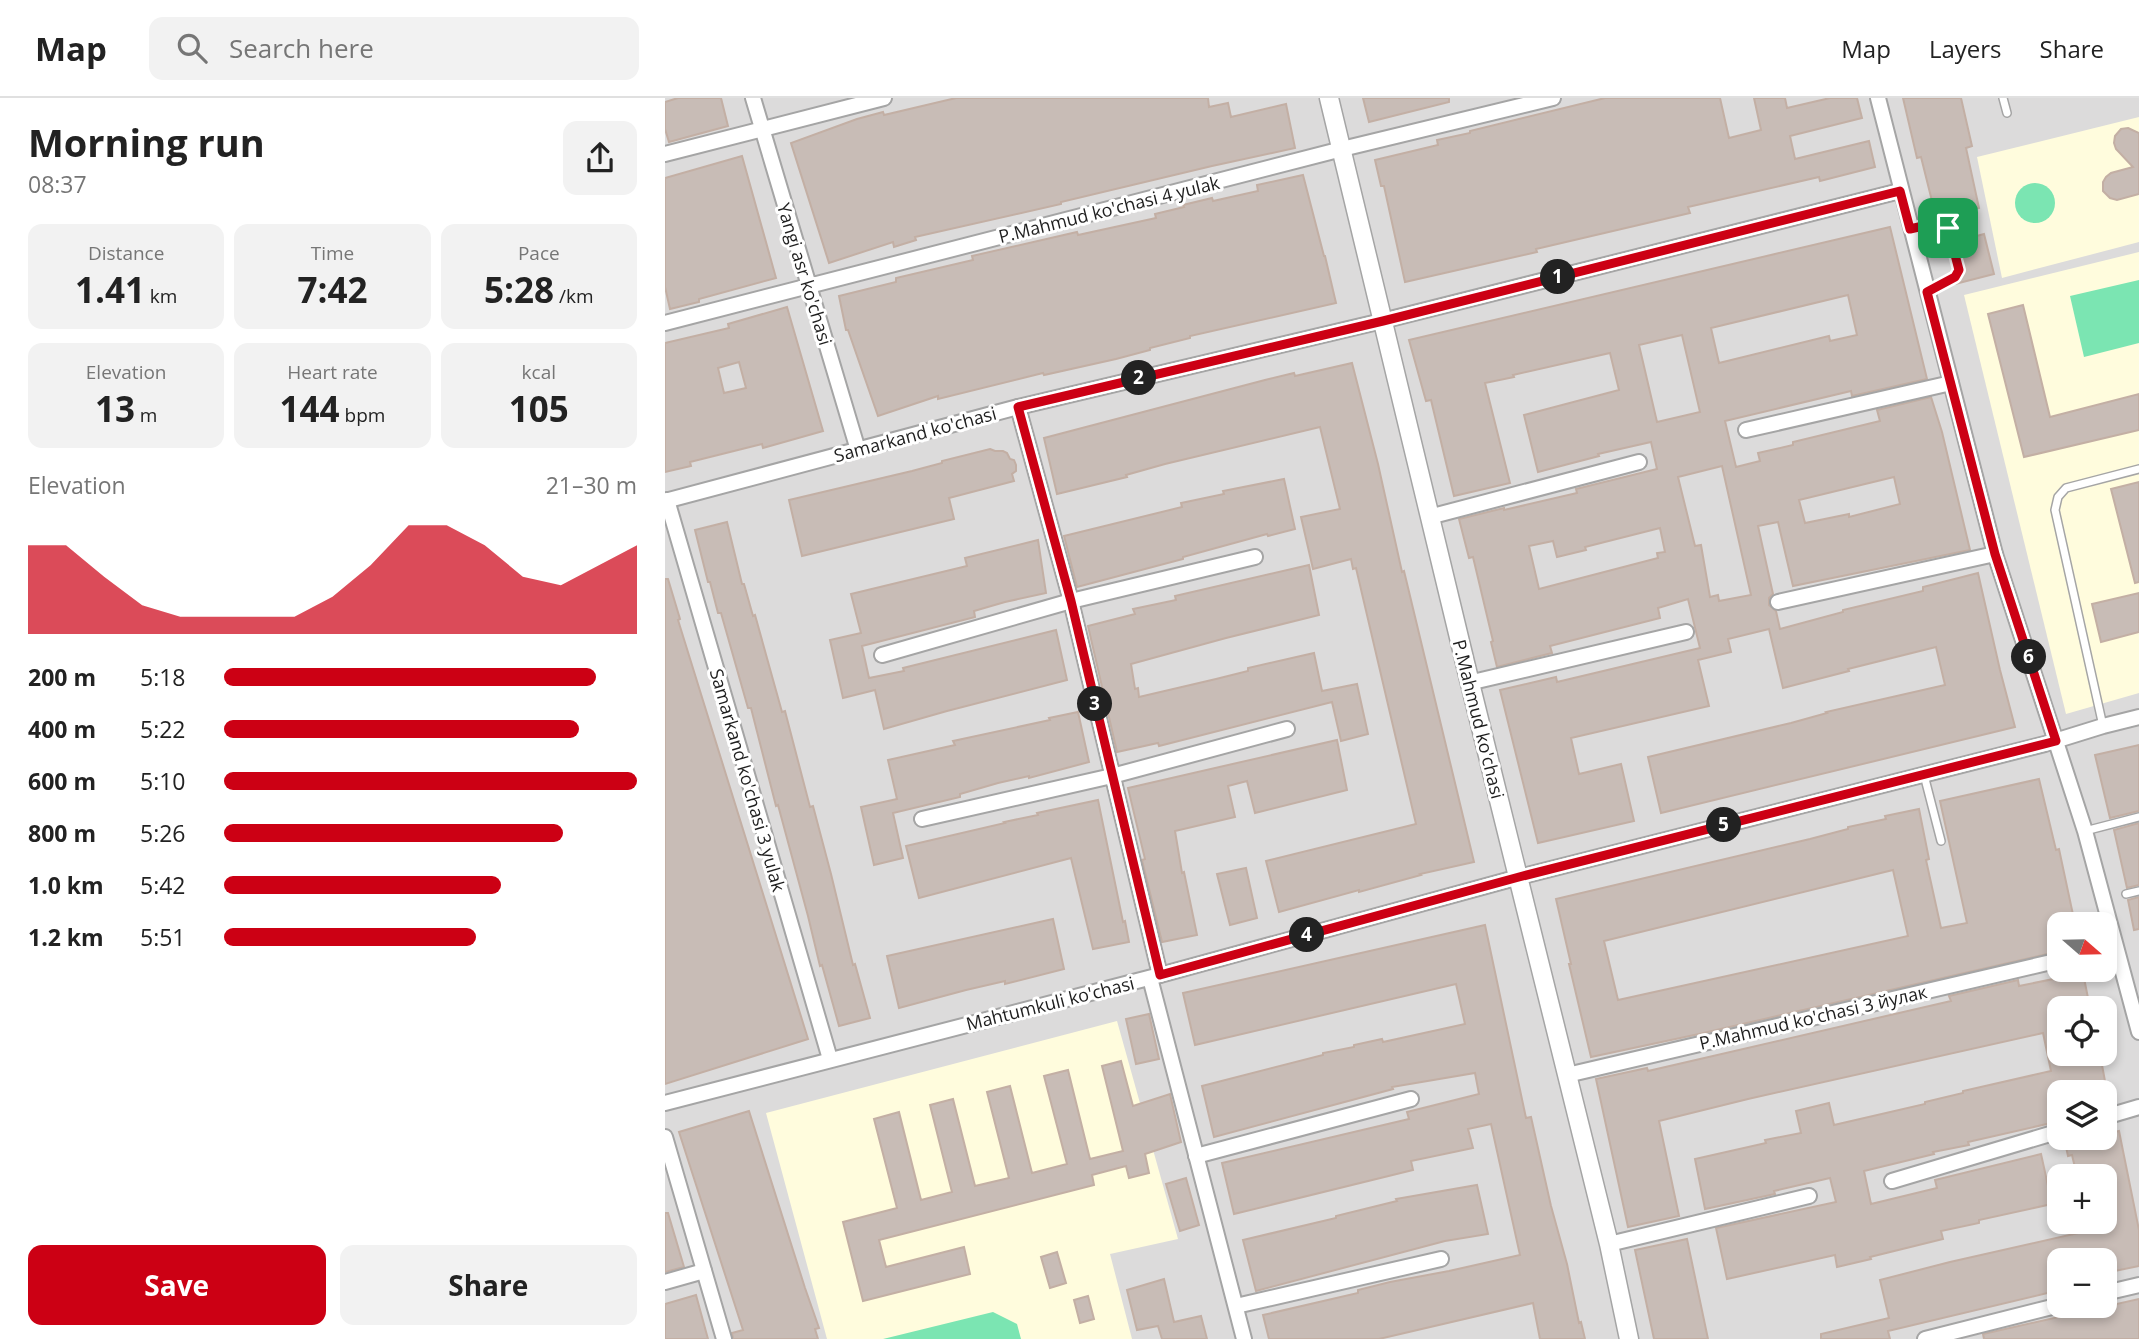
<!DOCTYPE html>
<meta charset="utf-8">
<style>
:root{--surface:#fff;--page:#f2f2f2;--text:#222;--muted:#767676;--line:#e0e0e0;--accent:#cc0014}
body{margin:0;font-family:"Open Sans",sans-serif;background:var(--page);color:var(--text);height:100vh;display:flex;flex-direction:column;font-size:26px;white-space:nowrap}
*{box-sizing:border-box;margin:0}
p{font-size:23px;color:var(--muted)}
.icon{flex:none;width:38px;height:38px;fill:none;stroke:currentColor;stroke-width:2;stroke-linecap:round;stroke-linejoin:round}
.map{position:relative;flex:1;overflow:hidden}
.panel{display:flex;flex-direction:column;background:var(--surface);width:665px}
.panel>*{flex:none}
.needle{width:46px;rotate:110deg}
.controls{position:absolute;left:1382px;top:814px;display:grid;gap:14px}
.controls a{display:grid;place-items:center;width:70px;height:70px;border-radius:14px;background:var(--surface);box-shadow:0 4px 10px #0003;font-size:35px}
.pin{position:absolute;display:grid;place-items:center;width:60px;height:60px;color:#fff;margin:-30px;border-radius:14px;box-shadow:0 4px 10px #0006}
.km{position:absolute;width:35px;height:35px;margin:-18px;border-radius:50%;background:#222;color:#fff;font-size:19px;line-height:35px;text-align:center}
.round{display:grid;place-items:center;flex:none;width:74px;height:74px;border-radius:14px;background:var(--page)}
.overview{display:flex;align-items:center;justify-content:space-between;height:119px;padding:0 28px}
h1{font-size:38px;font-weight:700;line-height:52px}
.figures{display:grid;grid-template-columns:repeat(3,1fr);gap:10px;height:119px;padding:7px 28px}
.figures div{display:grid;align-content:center;border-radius:14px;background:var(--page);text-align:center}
.figures b{font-size:35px;font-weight:700}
.figures small{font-size:19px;font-weight:400}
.figures p{font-size:19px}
.chart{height:196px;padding:14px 28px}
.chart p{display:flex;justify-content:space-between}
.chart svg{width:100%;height:126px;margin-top:7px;fill:var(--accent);opacity:.7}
.primary-button{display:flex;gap:14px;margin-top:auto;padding:14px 28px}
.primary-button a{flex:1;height:80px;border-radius:14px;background:var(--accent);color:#fff;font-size:28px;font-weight:700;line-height:80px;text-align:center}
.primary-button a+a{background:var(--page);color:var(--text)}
ul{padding:0 28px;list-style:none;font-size:23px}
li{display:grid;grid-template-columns:112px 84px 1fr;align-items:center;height:52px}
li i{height:18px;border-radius:9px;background:var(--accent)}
header{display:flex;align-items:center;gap:42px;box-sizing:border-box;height:98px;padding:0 35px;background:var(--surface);border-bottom:2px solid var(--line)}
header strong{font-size:33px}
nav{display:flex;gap:38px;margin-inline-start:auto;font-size:24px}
.search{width:490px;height:63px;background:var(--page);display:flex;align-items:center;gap:18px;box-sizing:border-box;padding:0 24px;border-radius:14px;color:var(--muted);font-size:26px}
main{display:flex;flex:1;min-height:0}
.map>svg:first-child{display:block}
.residential{fill:#dcdbdb;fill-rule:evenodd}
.education{fill:#fffcdd}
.pitch{fill:#7be5b2}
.building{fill:#c8bcb6;stroke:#c3afa4;stroke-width:2;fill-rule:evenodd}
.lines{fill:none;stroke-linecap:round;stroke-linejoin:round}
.service-casing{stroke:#a5a5a5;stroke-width:10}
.minor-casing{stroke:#a5a5a5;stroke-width:18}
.tertiary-casing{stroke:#a5a5a5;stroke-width:21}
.service{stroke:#fff;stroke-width:7}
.minor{stroke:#fff;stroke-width:14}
.tertiary{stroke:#fff;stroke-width:18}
.route-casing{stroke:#fff;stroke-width:14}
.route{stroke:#cc0014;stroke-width:9}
.labels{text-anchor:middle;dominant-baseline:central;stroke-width:6;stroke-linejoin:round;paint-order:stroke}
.street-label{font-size:18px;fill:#1e1e1e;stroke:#fff}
</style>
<header>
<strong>Map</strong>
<div class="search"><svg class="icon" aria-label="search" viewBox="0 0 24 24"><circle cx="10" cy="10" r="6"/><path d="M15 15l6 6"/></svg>Search here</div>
<nav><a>Map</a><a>Layers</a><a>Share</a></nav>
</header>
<main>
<section class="panel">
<div class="overview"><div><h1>Morning run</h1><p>08:37</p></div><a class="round"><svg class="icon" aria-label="share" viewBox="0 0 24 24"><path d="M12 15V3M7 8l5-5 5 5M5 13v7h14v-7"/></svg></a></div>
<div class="figures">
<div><p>Distance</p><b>1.41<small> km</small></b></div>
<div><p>Time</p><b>7:42</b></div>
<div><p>Pace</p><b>5:28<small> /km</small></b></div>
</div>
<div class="figures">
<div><p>Elevation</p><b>13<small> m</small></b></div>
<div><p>Heart rate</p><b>144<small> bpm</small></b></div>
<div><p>kcal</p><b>105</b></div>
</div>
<div class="chart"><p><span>Elevation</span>21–30 m</p>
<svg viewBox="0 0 160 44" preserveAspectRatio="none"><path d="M0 44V13L10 13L20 24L30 34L40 38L50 38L60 38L70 38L80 31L90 20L100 6L110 6L120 13L130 24L140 27L150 20L160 13V44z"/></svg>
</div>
<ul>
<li><b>200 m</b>5:18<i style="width:90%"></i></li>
<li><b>400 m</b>5:22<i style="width:86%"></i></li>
<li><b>600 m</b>5:10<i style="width:100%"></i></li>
<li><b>800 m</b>5:26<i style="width:82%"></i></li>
<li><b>1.0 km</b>5:42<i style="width:67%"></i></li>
<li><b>1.2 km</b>5:51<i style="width:61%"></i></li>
</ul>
<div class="primary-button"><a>Save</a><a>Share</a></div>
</section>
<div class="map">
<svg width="1474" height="1241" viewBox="0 0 1474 1241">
<rect width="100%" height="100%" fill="#f0eae3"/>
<!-- residential -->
<path class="residential" d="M0 0H1474V1241H0ZM1395 826H1440V872H1395ZM1395 910H1440V956H1395ZM1395 994H1440V1040H1395ZM1395 1078H1440V1124H1395ZM1395 1162H1440V1208H1395Z"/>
<!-- education -->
<g class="education">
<polygon points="1474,19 1474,144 1337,180 1312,59"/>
<polygon points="1474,154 1474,595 1401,616 1299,197"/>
<polygon points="452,923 513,1141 445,1156 467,1241 162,1241 101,1015"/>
</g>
<!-- pitch -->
<g class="pitch">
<circle cx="1370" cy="105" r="20"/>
<polygon points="1474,182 1474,245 1419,259 1405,198"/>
<polygon points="328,1214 352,1226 356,1241 218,1241"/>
</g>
<!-- building -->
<g class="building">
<polygon points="13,0 56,0 63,28 4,44 0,31 0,4"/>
<polygon points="291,0 543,0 544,9 563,5 566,19 621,6 630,50 547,68 396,104 396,106 250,139 251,142 229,149 228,144 164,165 126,45 192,21 218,14 219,17"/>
<polygon points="698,0 784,0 784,4 704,24"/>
<polygon points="940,0 1055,0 1064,40 1096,32 1089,0 1120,0 1122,10 1165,0 1192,0 1197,20 1125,38 1130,61 1204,43 1210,69 1155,83 1154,79 1023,109 1025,115 871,151 872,154 740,184 719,88 716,88 710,62 773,47 772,42 805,35 805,33"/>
<polygon points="1238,0 1296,0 1307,48 1301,50 1314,110 1271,119 1256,59 1252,60"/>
<polygon points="1463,30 1474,35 1474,96 1452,102 1445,100 1438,93 1438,84 1441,79 1446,75 1468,69 1451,51 1449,45 1450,38 1456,31"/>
<polygon points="77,58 111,180 34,201 34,204 5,211 0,189 0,80"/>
<polygon points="638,77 659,158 660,158 671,205 525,238 525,240 485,250 485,252 451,261 379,277 378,275 273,301 273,298 213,318 183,232 181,232 174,198 231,184 231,180 308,162 307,158 412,134 413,137 491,120 490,116 519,109 518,107 547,100 548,103 593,93 592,87"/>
<path d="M1225 129 1262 281 1187 298 1186 293 1060 323 1071 369 1095 363 1093 355 1128 347V344L1215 323 1212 312 1266 299 1277 334 1305 452 1128 488 1113 424 1093 428 1108 496 1104 500V507L1111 513 1115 531 1178 514V512L1258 493V489L1313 475 1335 572 1350 629 996 715 983 659 1126 625 1162 615 1161 614 1280 587 1271 549 1183 571 1184 573 1118 590 1104 531 1063 541 1066 554 1033 562 1044 608 906 640 914 676 956 666 969 723 873 745 835 592 891 579 892 584 1035 550 1023 501 993 510 995 520 885 548 887 555 832 569 826 544 828 543 808 459 804 460 794 421 839 410V412L912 395 911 391 992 371 986 344 933 356 934 358 873 374 859 317 954 292 945 255 848 277 849 279 820 285 845 385 789 398 766 302 761 303 744 242ZM1183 197 1192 237 1165 243 1164 238 1054 265 1046 230ZM1017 237 1035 314 992 324 974 247ZM1057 368 1086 497 1054 503 1053 497 1045 499 1036 447 1030 448 1013 379ZM1229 379 1235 406 1184 419V416L1140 425 1134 402ZM995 430 1000 454 992 455 993 460 874 491 864 448 888 443 892 459 921 452 920 449Z"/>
<polygon points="1319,136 1329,176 1290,186 1295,182 1300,171 1293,143"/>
<polygon points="1358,207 1385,319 1474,296 1474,332 1359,359 1323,216"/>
<path d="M122 209 158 333 98 350 97 346 25 364 26 368 0 374V245L64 230 63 226ZM74 264 81 290 59 295 53 270Z"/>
<polygon points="687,265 713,366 737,474 739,473 809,764 755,776 756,777 694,794 694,792 614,814 601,763 751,726 691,470 688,471 686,461 648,471 636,419 675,411 655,329 500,366 461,377 462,379 392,396 379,340 600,282 629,275 630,278"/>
<polygon points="325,351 330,353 338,353 342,355 345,361 349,362 351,367 351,373 347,376 349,383 284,400 289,421 137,458 124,402 247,373 277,365 277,363"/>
<polygon points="619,381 630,431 603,438 602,436 518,459 518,461 412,489 399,438 517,409 516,405 559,396 558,393"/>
<polygon points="1474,384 1474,484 1470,485 1446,391"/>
<polygon points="62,424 77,486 79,486 88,518 90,517 117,614 120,613 145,709 148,708 166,776 188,867 190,866 205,920 174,928 157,867 155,868 143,818 113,707 111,708 86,610 83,610 56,515 53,515 45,484 43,484 30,432"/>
<polygon points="373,442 381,495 340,504 309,513 310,519 197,548 204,580 239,573 238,570 391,532 402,582 282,613 219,631 210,592 178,600 165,542 196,535 186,496 302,468 300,460"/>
<polygon points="644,467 654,517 561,540 466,566 470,591 473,590 474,599 551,581 583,573 583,570 649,555 657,593 692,586 703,636 676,643 667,604 494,648 493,645 452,654 423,528 470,516 468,511 511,502 510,498"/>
<polygon points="0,481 3,481 15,521 13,522 143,941 0,986"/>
<polygon points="1474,495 1474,534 1436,544 1427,506"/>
<polygon points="413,614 424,664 364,680 364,678 333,685 295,696 295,699 228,715 238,760 209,767 196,709 232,701 223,662 290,647 288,643 385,622 384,620"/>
<polygon points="672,642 682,692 590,715 582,683 563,688 570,719 510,733 517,775 519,774 532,837 497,844 477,762 480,761 463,690"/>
<polygon points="1474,647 1474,713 1445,720 1430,657"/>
<path d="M1374 681 1391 752 1394 751 1410 826H1395V853L1034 936 926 959 904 866H906L891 801 1145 741 1183 731V729L1221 721 1220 718 1254 711 1264 761 1261 762 1276 830 1302 825 1275 703ZM1228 772 1243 838 953 902 939 843Z"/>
<polygon points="433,702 458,824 460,823 464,844 428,851 406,760 254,800 241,748 340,725 339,724 373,717 372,715"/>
<polygon points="1474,725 1474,787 1462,790 1449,732"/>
<polygon points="581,770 592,820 565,827 552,776"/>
<polygon points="1474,799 1474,831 1469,832 1463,802"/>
<polygon points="388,821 399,871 340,886 340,883 301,892 234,910 222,858"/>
<polygon points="820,827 861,1020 866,1019 886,1108 902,1166 914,1225 916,1224 920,1241 875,1241 868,1205 714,1241 604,1241 598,1217 693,1195 693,1192 725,1184 784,1173 855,1157 826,1026 803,1031 808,1050 746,1063 748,1072 569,1116 557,1065 744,1021 742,1014 814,996 810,975 727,989 728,991 549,1039 537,988 658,957 658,955 689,949 689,947 717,941 718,944 800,926 791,886 530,947 518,895"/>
<polygon points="1418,875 1425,910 1395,910 1395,956 1435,956 1442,994 1395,994 1395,1023 1303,1044 1304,1047 1268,1054 1269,1056 1199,1073 1206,1106 1272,1090 1270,1082 1376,1056 1387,1106 1314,1122 1314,1125 1276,1133 1278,1141 1205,1159 1206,1161 1172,1169 1170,1157 1062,1181 1051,1130 1171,1104 1165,1080 1109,1093 1110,1096 1040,1111 1030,1061 1101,1045 1100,1042 1136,1035 1131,1013 1164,1005 1169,1027 1260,1006 1260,1004 1298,995 1298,993 1386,973 1378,935 1083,1001 994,1023 1014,1118 963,1129 931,981 982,970 983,973 1286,903 1284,898 1353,882 1354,888"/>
<polygon points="484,916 494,961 471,966 461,921"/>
<polygon points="456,963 468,1008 505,996 516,1044 480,1056 484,1075 464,1080 461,1068 427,1077 429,1087 214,1142 221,1169 299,1149 305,1176 198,1203 178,1124 232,1110 209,1021 234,1014 256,1102 287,1094 265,1007 288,1001 310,1088 344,1080 322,994 345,988 367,1075 402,1066 379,978 403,972 425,1061 458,1053 437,968"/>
<polygon points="84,1013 140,1190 154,1230 150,1231 153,1241 68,1241 67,1235 78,1232 14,1034"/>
<polygon points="1454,1033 1474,1132 1474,1168 1440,1175 1440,1162 1395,1162 1395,1192 1223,1233 1225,1241 1156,1241 1156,1236 1224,1220 1215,1182 1285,1164 1422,1133 1420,1124 1440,1124 1440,1078 1412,1078 1407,1057 1403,1058 1400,1044 1421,1040 1440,1040 1440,1036"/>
<polygon points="521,1080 534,1127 515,1133 501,1086"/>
<polygon points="812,1087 823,1136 780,1143 591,1193 578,1142 671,1120 671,1118 732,1103 731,1101"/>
<polygon points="0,1115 3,1115 19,1169 0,1174"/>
<polygon points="1022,1141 1043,1241 989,1241 970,1152"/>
<polygon points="392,1154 401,1185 385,1190 376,1159"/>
<polygon points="499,1181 509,1224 536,1218 542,1241 497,1241 493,1228 472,1232 462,1192"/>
<polygon points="31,1197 43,1241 0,1241 0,1206"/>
<polygon points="423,1198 429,1221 415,1225 409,1202"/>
<polygon points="1474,1201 1474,1241 1319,1241 1318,1236"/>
</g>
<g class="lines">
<!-- service casing -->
<g class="service-casing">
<g id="service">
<polyline points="1338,0 1342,15"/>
<polyline points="1246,131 1271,125 1283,130 1294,172 1290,179 1263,193"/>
<polyline points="1438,628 1390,412 1393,399 1401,390 1474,371"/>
<polyline points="1259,677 1276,743"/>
<polyline points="1420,733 1474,719"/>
<polyline points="1461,796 1474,793"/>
</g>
</g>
<!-- minor casing -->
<g class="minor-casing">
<g id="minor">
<polyline points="88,0 193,352"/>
<polyline points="1213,0 1330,456 1420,733 1474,934"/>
<polyline points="0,56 219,0"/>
<polyline points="0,225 677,51 888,0"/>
<polyline points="353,309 406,503 495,877"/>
<polyline points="1081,332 1286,285"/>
<polyline points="2,402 165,961"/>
<polyline points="0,403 353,309 717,223 1235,93"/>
<polyline points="764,419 974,364"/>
<polyline points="1113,504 1330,456"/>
<polyline points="217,557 406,503 590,459"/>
<polyline points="804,581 812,583 1021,534"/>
<polyline points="257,721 447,678 622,631"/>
<polyline points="485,880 579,1241"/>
<polyline points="902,977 1395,862"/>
<polyline points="0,1005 495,877 854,779 1380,646 1438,628 1474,619"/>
<polyline points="1440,1019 1474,1009"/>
<polyline points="0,1039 59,1241"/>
<polyline points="531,1058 746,1001"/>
<polyline points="1227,1083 1395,1033"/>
<polyline points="944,1146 1144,1098"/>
<polyline points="0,1184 39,1173"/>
<polyline points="1440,1195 1474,1187"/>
<polyline points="571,1208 776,1161"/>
<polyline points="1260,1241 1395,1207"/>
</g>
</g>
<!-- tertiary casing -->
<g class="tertiary-casing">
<polyline id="tertiary" points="664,0 804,581 944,1146 964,1241"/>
</g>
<!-- service -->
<use href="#service" class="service"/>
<!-- minor -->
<use href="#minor" class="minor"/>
<!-- tertiary -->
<use href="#tertiary" class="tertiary"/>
</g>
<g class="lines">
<!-- route casing -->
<g class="route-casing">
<polygon id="route" points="1235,93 1245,131 1271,125 1283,130 1294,172 1290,179 1262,194 1330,456 1391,643 854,779 495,877 406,503 353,309 718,223"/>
</g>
<!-- route -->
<use href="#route" class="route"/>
</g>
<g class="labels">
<!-- street labels -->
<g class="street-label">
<text transform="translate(444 111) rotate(-14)">P.Mahmud ko'chasi 4 yulak</text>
<text transform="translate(140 176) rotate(73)">Yangi asr ko'chasi</text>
<text transform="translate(250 336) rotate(-15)">Samarkand ko'chasi</text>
<text transform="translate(814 621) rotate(76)">P.Mahmud ko'chasi</text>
<text transform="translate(83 682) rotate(74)">Samarkand ko'chasi 3 yulak</text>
<text transform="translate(385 905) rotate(-14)">Mahtumkuli ko'chasi</text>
<text transform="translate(1148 919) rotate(-13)">P.Mahmud ko'chasi 3 йулак</text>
</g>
</g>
</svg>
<div class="controls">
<a><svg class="needle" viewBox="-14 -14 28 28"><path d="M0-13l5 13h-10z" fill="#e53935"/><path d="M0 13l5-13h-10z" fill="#767676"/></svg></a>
<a><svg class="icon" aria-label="locate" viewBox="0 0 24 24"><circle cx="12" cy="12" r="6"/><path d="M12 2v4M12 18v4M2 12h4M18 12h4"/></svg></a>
<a><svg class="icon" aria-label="layers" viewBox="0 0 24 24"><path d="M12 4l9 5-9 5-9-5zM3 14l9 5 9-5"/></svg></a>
<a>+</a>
<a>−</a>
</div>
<div class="pin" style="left:1283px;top:130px;background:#1e9e55"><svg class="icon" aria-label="arrive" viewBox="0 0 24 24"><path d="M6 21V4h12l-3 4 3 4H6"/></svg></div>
<b class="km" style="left:893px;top:179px">1</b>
<b class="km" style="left:474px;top:280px">2</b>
<b class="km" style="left:430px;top:606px">3</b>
<b class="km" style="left:642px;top:837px">4</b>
<b class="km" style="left:1059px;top:727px">5</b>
<b class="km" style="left:1364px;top:559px">6</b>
</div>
</main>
